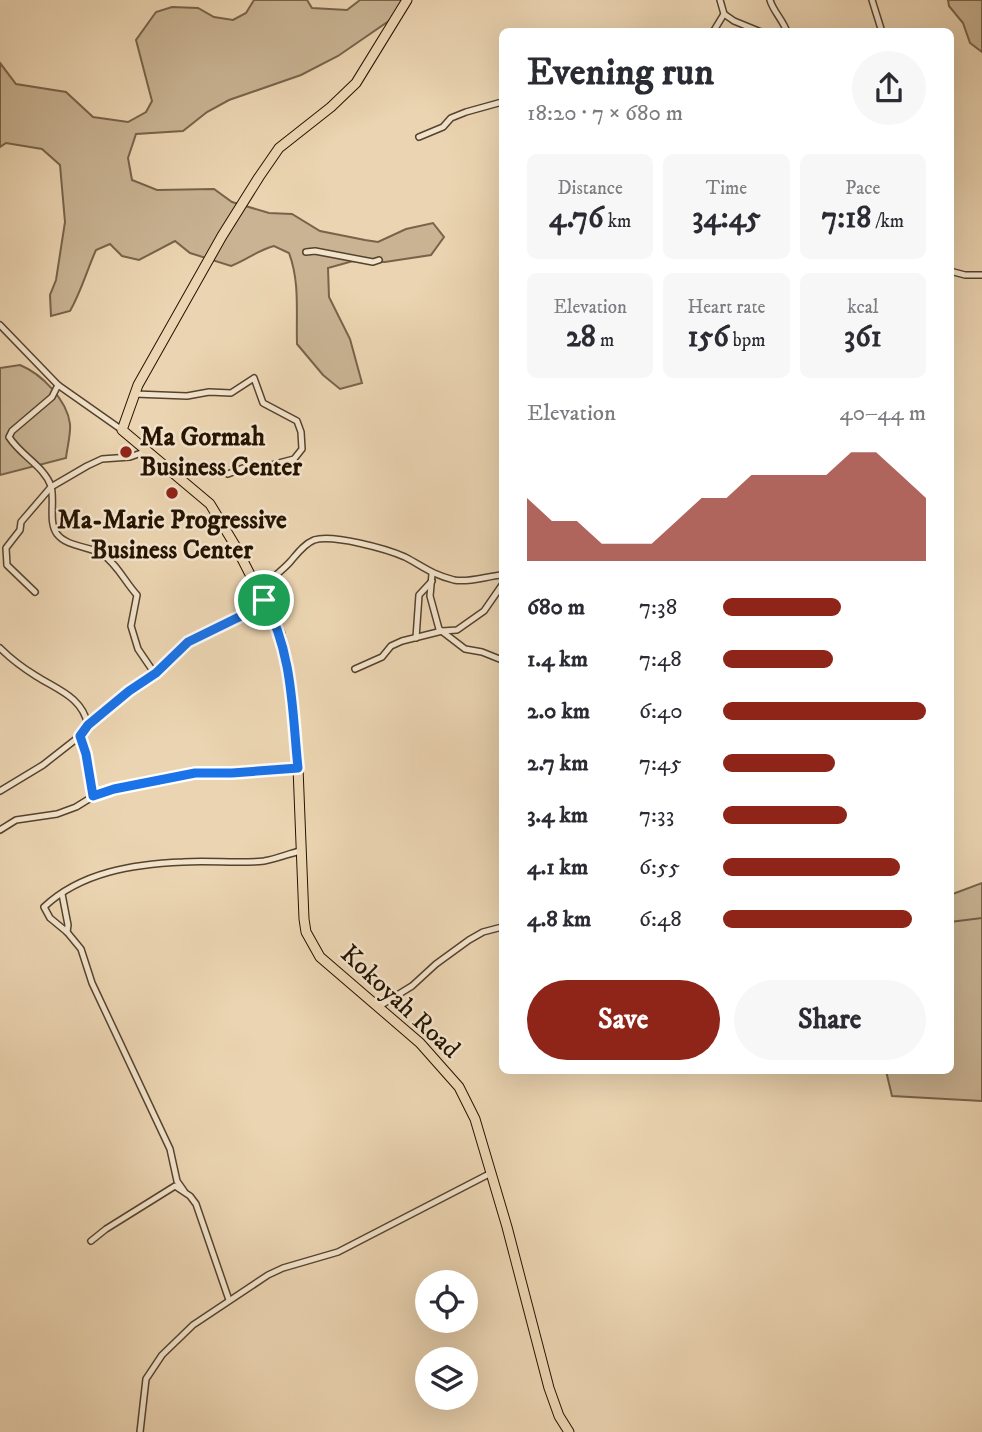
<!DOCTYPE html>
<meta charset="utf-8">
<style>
:root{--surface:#fff;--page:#f7f7f7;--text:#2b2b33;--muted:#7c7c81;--accent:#8f2418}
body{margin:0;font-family:"IM FELL DW Pica",serif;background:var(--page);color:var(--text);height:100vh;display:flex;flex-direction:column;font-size:26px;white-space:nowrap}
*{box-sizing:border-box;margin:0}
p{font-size:23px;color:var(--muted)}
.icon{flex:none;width:38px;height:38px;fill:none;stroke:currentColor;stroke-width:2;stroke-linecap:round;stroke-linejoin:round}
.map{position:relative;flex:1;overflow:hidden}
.panel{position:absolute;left:499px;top:28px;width:455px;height:1046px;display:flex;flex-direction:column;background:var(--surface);border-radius:10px;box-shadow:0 7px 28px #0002}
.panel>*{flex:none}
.controls{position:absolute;left:415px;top:1270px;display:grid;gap:14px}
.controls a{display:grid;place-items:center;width:63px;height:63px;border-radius:50%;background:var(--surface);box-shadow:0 7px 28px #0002;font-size:35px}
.pin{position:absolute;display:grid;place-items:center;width:60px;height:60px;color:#fff;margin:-30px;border:4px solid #fff;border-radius:50%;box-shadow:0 2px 7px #0007}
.round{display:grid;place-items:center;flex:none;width:74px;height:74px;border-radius:37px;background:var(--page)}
.overview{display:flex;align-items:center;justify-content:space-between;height:119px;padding:0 28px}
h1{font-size:38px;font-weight:700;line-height:52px}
.stats{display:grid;grid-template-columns:repeat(3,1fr);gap:10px;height:119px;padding:7px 28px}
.stats div{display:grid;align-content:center;border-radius:10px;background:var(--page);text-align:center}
.stats b{font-size:30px;font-weight:700}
.stats small{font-size:19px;font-weight:400}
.stats p{font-size:19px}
.chart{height:196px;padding:14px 28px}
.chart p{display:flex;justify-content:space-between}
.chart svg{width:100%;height:126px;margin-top:7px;fill:var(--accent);opacity:.7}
.cta{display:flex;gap:14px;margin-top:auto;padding:14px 28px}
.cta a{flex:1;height:80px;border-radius:42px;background:var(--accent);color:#fff;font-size:28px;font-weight:700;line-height:80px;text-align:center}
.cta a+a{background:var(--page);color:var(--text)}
ul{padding:0 28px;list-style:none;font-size:23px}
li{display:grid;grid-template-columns:112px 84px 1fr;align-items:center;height:52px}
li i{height:18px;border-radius:9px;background:var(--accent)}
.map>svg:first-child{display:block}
.green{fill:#c9b393;stroke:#77634a;stroke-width:2}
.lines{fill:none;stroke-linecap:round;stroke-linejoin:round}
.stream{stroke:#745f47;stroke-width:2}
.minor-casing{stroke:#56432d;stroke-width:8}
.primary-casing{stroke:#251301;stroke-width:11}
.minor{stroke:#f2e3cc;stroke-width:5}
.primary{stroke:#ebd4b1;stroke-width:9}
.route-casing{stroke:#fff;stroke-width:14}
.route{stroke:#1a73e8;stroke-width:9}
.poi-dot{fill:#8f2418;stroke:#f2e3cc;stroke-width:2.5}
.labels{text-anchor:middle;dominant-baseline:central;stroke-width:5;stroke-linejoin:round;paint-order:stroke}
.poi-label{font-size:26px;font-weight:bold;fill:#251301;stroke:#f2e3cc;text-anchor:start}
.street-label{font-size:26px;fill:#251301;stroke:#f2e3cc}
</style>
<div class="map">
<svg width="982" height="1432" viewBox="0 0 982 1432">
<rect width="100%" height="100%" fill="#ebd4b1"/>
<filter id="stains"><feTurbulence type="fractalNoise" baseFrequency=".00286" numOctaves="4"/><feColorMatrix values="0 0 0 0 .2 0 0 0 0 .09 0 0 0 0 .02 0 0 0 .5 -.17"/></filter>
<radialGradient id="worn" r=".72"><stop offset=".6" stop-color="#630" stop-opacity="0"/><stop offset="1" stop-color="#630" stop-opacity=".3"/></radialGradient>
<!-- green -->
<g class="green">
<path d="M254 0H307L312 8 347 10 360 0H405L396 16 338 56 301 75 229 100 207 112 183 131 136 134 128 158 132 180 157 190 214 189 232 202 269 213 292 214 320 231 365 240 378 242 406 229 433 223 444 237 431 255 385 262 353 261 328 268 329 297 350 339 362 383 340 389 323 375 297 344C296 313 300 282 289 253L274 246C258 250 247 260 231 266L190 253 175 241 139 260 122 256 110 244 96 250C87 270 81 292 70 311L51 316 50 295 56 280 65 222 60 165 42 149 6 143 0 147V63L16 84 66 92 93 117 128 122 146 112 152 101 136 40 156 12 172 7 198 8 214 17 233 20 246 13Z"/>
<polygon points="948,0 982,0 982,52 970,43 963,23 949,6"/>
<path d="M20 365C42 374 67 400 70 424 71 434 67 448 66 458L0 475V368Z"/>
<polygon points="982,883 982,1101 892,1096 886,1071 950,1071 950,895"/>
</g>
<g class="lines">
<!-- stream -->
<polyline class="stream" points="950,922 982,918"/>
<!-- minor casing -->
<g class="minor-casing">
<g id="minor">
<path d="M770 0C773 11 783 20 787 32"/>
<polyline points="872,0 882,32"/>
<polyline points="724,14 734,21 761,32"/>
<polyline points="713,32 724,14 720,0"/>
<polyline points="419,137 443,127 451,118 466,112 502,102"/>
<polyline points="306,252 315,251 373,262 379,260"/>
<polyline points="950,271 965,275 982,275"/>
<polyline points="0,325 58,385 122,430"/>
<path d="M58 385 52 397 12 431 9 437C21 456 44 466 51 486 55 501 48 522 57 534 67 547 89 546 102 554 117 564 125 582 137 595L131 626 138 649 155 674"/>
<polyline points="135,394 187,396 209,392 231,393 254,378 263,403 297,421 301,432 302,449 294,459 252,470 243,468 228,474"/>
<polyline points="432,574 430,596 439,629 465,649 482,652 502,660"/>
<path d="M258 591C268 581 282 571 290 562 297 554 304 544 314 540 333 534 387 549 405 557 424 567 431 574 454 580 469 583 487 576 502 575"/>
<polyline points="35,592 7,565 6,548 20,530 21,522 51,487 87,466 102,459 130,457 147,451"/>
<polyline points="416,638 419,595 432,581"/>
<path d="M0 648C11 659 23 668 36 676 58 690 82 697 88 725L80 736 86 754 93 796"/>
<polyline points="355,669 382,657 391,646 402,641 442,631 457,630 484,611 502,585"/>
<polyline points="88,725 129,691 156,673 188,642 238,617 264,600"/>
<polyline points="0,791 43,765 80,736"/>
<polyline points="0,830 16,820 57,814 76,807 97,794 114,789 165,778 195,773 232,773 298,768"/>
<polyline points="62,894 68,925 67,932"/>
<polyline points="378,1007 412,986 436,964 469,940 483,932 502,927"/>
<path d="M184 1191 177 1181 170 1149 92 983 81 949 67 932 50 918 44 907C81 872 134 864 183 862 210 860 237 864 264 861 276 859 288 854 300 851"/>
<polyline points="91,1241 106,1229 175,1186 190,1196 196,1204 229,1300"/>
<polyline points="140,1432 146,1379 162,1355 193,1325 268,1275 283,1268 338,1252 491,1173"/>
</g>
</g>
<!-- primary casing -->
<g class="primary-casing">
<polyline id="primary" points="407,0 356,83 331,107 279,148 259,177 222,236 138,385 122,430 210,504 236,547 280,633 292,697 298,768 304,919 306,932 320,957 420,1043 459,1087 475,1119 507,1227 549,1388 559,1416 569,1432"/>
</g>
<!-- minor -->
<use href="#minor" class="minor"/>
<!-- primary -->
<use href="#primary" class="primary"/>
</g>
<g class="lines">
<!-- route casing -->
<g class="route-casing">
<path id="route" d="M264 600C293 653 292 710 298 768L232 773H195L114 789 93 796 86 754 80 736 88 725 129 691 156 673 188 642 239 617Z"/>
</g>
<!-- route -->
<use href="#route" class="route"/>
</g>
<!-- markers -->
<g class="poi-dot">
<circle cx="126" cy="452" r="7"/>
<circle cx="172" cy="493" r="7"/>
</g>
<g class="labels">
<!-- poi labels -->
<g class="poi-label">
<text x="140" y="437">Ma Gormah<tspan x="140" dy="30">Business Center</tspan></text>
<text x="172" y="520" text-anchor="middle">Ma-Marie Progressive<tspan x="172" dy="30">Business Center</tspan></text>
</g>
<!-- street labels -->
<g class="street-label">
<text transform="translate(400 1002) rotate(43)">Kokoyah Road</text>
</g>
</g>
<rect width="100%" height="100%" filter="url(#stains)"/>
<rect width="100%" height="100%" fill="url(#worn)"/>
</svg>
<div class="controls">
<a><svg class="icon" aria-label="locate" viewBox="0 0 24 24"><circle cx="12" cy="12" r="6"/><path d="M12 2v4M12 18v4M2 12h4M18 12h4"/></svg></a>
<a><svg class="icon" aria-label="layers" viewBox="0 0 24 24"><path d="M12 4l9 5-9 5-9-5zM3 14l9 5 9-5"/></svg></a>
</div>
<div class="pin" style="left:264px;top:600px;background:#1e9e55"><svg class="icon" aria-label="arrive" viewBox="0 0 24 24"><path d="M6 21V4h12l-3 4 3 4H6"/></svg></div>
<section class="panel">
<div class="overview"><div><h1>Evening run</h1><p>18:20 · 7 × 680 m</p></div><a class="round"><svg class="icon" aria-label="share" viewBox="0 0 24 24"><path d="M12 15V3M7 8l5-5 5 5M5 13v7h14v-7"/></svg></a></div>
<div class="stats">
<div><p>Distance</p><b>4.76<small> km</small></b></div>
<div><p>Time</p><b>34:45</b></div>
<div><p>Pace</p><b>7:18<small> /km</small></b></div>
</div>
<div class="stats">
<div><p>Elevation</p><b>28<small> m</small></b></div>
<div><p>Heart rate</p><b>156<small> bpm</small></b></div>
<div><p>kcal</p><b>361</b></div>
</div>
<div class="chart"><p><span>Elevation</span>40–44 m</p>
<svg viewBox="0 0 160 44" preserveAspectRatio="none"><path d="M0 44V22L10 30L20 30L30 38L40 38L50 38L60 30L70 22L80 22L90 14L100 14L110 14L120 14L130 6L140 6L150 14L160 22V44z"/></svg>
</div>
<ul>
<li><b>680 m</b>7:38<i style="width:58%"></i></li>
<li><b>1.4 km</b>7:48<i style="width:54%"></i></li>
<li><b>2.0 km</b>6:40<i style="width:100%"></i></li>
<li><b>2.7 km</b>7:45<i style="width:55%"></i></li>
<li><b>3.4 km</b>7:33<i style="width:61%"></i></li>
<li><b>4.1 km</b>6:55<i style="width:87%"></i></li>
<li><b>4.8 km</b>6:48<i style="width:93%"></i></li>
</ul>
<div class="cta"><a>Save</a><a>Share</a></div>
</section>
</div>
